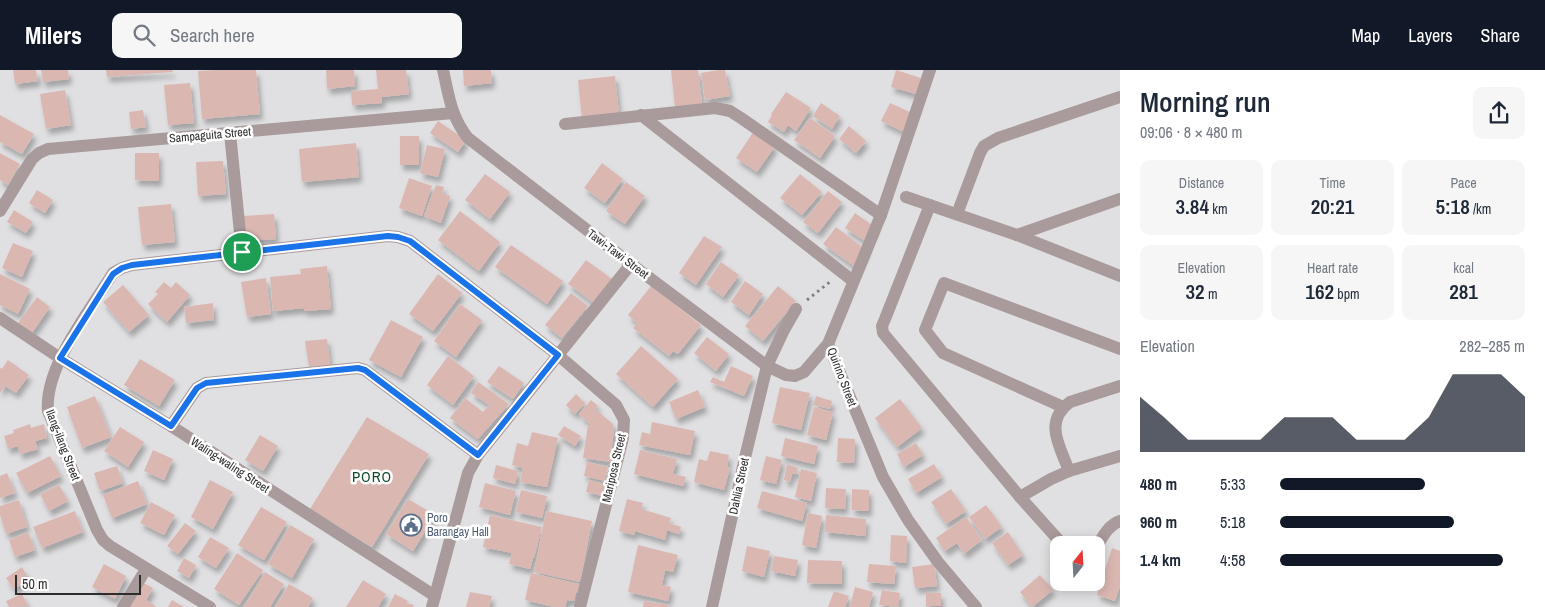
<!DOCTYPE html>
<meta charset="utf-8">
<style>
:root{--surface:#fff;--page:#f6f6f7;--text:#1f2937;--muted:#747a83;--accent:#111827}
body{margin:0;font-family:"Archivo Narrow",sans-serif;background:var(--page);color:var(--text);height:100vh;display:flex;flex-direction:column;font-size:19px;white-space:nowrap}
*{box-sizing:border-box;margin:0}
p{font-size:16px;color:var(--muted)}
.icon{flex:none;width:28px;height:28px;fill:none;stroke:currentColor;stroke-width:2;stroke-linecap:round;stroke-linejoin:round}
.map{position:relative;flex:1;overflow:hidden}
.sheet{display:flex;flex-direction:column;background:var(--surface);width:425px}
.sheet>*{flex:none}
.needle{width:32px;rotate:18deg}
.buttons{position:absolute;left:1050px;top:466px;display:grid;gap:10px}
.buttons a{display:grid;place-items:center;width:55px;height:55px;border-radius:10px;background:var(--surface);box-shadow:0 2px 12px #0003;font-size:25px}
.scale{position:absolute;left:15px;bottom:12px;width:126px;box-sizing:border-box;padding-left:5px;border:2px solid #2d2d2d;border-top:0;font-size:14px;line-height:18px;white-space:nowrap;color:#2d2d2d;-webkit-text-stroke:4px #fff;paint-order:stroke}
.pin{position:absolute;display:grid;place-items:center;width:42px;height:42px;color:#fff;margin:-21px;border:2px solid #fff;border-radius:50%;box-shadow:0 1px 5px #0007}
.round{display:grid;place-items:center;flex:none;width:52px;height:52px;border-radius:10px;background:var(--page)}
.summary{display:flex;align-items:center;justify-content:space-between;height:85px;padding:0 20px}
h1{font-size:28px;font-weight:600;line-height:38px}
.metrics{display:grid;grid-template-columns:repeat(3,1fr);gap:8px;height:85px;padding:5px 20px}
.metrics div{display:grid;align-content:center;border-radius:10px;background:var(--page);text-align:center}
.metrics b{font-size:21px;font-weight:600}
.metrics small{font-size:14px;font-weight:400}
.metrics p{font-size:14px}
.chart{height:140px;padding:10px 20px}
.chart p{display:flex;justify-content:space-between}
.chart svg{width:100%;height:90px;margin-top:5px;fill:var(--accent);opacity:.7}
ul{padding:0 20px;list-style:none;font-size:16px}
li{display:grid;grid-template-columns:80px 60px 1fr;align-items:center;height:38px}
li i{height:12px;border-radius:6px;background:var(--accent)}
header{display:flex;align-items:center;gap:30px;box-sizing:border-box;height:70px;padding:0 25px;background:var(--accent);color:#fff}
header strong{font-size:24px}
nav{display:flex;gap:28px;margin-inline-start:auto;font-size:18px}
.search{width:350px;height:45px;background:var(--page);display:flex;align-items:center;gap:12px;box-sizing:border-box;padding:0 18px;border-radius:10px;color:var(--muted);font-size:19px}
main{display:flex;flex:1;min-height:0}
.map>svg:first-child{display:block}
.building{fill:#dbb7b2;filter:url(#shadow)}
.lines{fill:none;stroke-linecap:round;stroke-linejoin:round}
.path{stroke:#808081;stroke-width:3;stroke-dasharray:2.5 4;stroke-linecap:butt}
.minor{stroke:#a99a9b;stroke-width:12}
.route-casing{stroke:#fff;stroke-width:10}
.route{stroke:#1a73e8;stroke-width:6}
.labels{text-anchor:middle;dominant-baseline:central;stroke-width:5;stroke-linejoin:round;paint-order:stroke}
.street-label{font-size:12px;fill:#2d2d2d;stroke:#fff}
.service-label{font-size:12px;fill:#4e5e75;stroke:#fff;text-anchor:start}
.quarter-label{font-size:15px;letter-spacing:1px;fill:#124c2c;stroke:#fff}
</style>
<header>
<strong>Milers</strong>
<div class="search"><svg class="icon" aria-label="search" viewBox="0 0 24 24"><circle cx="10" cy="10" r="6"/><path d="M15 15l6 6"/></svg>Search here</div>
<nav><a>Map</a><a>Layers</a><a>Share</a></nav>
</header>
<main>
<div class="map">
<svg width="1120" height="537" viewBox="0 0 1120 537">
<defs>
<filter id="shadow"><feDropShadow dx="3" dy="5.5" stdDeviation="2.5" flood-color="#0004"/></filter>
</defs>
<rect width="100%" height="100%" fill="#e0e0e2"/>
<!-- building -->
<g class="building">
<polygon points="13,0 36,0 38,11 15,14"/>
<polygon points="41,0 68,0 69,9 43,12"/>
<polygon points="106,0 172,0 173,2 107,7"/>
<polygon points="215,0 256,0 260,44 202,49 198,1"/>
<polygon points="326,0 354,0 355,16 327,19"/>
<polygon points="376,0 406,0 409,24 382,27 382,33 352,35 351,21 378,19"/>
<polygon points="463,0 491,0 492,13 464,16"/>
<polygon points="671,0 698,0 702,34 675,37"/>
<polygon points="718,0 725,0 730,26 705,30 701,3"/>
<polygon points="896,0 921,8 916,24 891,17"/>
<polygon points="615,6 619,45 582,49 578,10"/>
<polygon points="190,13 194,53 168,55 164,15"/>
<polygon points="65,20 71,55 46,59 40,24"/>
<polygon points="786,22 811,38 796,61 788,55 784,62 768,52 772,45 771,44"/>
<polygon points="821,33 840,46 832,59 813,46"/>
<polygon points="890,33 912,43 904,62 881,51"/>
<polygon points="143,40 146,57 131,59 129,42"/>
<polygon points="0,45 34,64 22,84 0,72"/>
<polygon points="810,48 835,66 820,88 794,70"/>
<polygon points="438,51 466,70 458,82 430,63"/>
<polygon points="849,56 866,71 856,83 839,69"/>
<polygon points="754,61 775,76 757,102 736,88"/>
<rect x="400" y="66" width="19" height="29"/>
<polygon points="356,73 359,107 302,112 299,79"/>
<polygon points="427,75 445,79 438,107 420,103"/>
<polygon points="0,83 20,94 8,115 0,110"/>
<polygon points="135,83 159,83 159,111 135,110"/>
<polygon points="223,91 226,124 198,126 196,92"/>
<polygon points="602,93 623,109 605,133 584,118"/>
<polygon points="485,104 510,122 490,149 465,130"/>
<polygon points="800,104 822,122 802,145 780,128"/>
<polygon points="409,108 432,116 422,146 399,138"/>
<polygon points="626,112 645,126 625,154 606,141"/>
<polygon points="436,115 444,117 442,123 450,126 441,153 424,146"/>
<polygon points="37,120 53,130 45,143 29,133"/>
<polygon points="828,121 842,132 818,163 803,152"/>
<polygon points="171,134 175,172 142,175 138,137"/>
<polygon points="14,140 33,152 26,163 7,152"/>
<polygon points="460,141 500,172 479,201 438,170"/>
<polygon points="855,143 875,157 865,171 845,158"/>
<polygon points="274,144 276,169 244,171 243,146"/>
<polygon points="836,157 866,180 854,196 823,174"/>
<polygon points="704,166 722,177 696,215 679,203"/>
<polygon points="13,173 33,181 22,207 2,198"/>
<polygon points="511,175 563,211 547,234 495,197"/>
<polygon points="586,190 612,209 594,233 568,214"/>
<polygon points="721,192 739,205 723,227 706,214"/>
<polygon points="327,196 331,239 304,241 304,238 273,241 270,207 301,204 300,199"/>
<polygon points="0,204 30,219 18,244 0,235"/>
<polygon points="438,204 462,223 433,261 409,244"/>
<polygon points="266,208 271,244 247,247 241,212"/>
<polygon points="745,211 763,224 749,245 731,232"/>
<polygon points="164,212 171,218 176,212 190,225 167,252 148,234 158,224 155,222"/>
<polygon points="123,215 149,245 129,262 103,232"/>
<polygon points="651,216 701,255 678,284 673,281 669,286 633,258 637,253 628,245"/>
<polygon points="778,216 796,231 763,271 745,256"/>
<polygon points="571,223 588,236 562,268 545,255"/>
<polygon points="37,227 50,237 32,263 18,253"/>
<polygon points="213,233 214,250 186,253 184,237"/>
<polygon points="460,234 482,250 456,287 434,271"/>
<polygon points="391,250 423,267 401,307 369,290"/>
<polygon points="707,267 729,284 716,301 694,283"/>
<polygon points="327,269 330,295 309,297 305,271"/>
<polygon points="641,276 678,309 653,337 616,304"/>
<polygon points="448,286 474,306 453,335 427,315"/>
<polygon points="140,289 175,310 159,336 124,315"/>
<polygon points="8,290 29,305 16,323 5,316 0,323 0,297 2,299"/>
<polygon points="499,296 524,313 513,329 487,312"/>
<polygon points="731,296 753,306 744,326 710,312 713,307 724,312"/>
<polygon points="478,312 509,334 478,369 450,348 465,328 483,342 489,335 471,323"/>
<polygon points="780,317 810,323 801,360 772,353"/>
<polygon points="698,320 705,337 676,349 669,332"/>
<polygon points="576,324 585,333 575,344 566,335"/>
<polygon points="95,326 111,367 82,378 67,337"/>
<polygon points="816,326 832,331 830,339 813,335"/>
<polygon points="900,329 922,358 897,377 875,348"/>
<polygon points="591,330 598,336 595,339 613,354 614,359 610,392 583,388 588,355 592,356 579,344"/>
<polygon points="814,337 833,342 826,370 807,365"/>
<polygon points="367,347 429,384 372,477 310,439"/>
<polygon points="652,352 695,361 690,385 639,375 642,362 650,364"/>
<polygon points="30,354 31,358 44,354 47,368 35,371 38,379 20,384 18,376 8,379 4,366 14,363 13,360"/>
<polygon points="564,356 581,366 575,376 558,365"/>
<polygon points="120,357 144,372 128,397 104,381"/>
<polygon points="532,362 558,368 547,417 520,412 523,398 512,395 517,373 528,376"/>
<polygon points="260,365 278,376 263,401 245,390"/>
<polygon points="785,368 818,376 814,394 781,386"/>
<polygon points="838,368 855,369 854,393 837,392"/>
<polygon points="916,373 923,385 904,397 897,384"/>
<polygon points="153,380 173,389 164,410 144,401"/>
<polygon points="640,380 677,389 673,404 686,407 683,416 634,404"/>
<polygon points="710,381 729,385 727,397 730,398 724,420 694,412 699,389 707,391"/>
<polygon points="50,386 61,406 27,423 16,403"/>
<polygon points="766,386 782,390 776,414 760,410"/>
<polygon points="587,392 608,397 605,411 584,406"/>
<polygon points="787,394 798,398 797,404 792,403 790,412 784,410"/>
<polygon points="934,394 942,407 916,423 908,409"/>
<polygon points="496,395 518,401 515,414 493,408"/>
<polygon points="117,396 123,413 100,421 94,403"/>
<polygon points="801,399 817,403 811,431 795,427"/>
<polygon points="7,403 15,423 0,428 0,406"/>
<polygon points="210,410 233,422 213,459 191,447"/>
<polygon points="589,410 605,414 603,426 586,422"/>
<polygon points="138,411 147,434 112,448 103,425"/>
<polygon points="485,413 516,421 510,445 479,437"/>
<polygon points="59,415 68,431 49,441 40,424"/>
<polygon points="826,418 846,419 845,439 825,438"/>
<polygon points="852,419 869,420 869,441 852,440"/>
<polygon points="951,419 966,441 946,454 931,432"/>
<polygon points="521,420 547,426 542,448 516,442"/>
<polygon points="762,421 807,433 802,451 757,438"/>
<polygon points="408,429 435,445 413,481 386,464"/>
<polygon points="627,429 643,433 641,439 671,448 669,453 681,457 679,464 667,460 665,470 635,461 634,465 619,461"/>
<polygon points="19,430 27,457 6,464 0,445 0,436"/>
<polygon points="151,432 175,445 164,465 140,453"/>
<polygon points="986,435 1002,457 985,469 969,447"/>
<polygon points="261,437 287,452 264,490 238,475"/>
<polygon points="75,441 83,462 42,478 33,457"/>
<polygon points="546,441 592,451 580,512 534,502"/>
<polygon points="808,443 822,446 816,478 802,475"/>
<polygon points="490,445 542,457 534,488 533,488 530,499 509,494 512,483 483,477"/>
<polygon points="826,445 866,449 865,466 825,462"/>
<polygon points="966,447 982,470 964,484 957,473 945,481 936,468"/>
<polygon points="185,453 196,461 178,484 167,476"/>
<polygon points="290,455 314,469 292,508 268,494"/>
<polygon points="28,462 35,480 15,487 9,470"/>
<polygon points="1008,462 1023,485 1008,495 992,473"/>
<polygon points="891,465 907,466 906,493 890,491"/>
<polygon points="210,467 229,478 216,498 198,487"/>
<polygon points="638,475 678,485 673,502 665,500 662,515 671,517 668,531 628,522"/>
<polygon points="747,476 770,481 764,507 742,501"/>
<polygon points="1112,478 1120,481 1120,516 1115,531 1097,525"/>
<polygon points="237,483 263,500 239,535 214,519"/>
<polygon points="774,486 798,490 795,506 771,501"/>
<polygon points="184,488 196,495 189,508 177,501"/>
<polygon points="808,490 842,491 842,514 807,513"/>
<polygon points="104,494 126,506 115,529 92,517"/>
<polygon points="869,494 896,496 894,514 867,512"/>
<polygon points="934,494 937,516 915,518 912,497"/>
<polygon points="22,497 29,509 14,519 6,508"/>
<polygon points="265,502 284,514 270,537 244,537"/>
<polygon points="531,503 583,515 581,523 576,522 574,531 567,530 565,537 554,537 525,530"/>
<polygon points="1040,505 1053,520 1032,537 1020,522"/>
<polygon points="363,510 386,524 378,537 346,537"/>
<polygon points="142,512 153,518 146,530 157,537 127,537"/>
<polygon points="289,514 313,528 308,537 275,537"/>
<polygon points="855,517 873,522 869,537 850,537"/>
<polygon points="882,520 900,523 898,537 879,535"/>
<polygon points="834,521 849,526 845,537 828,537"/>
<polygon points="470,522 492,526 489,537 466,537"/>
<rect x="926" y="523" width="15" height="13"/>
<polygon points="22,524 28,536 9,537 6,531"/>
<polygon points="395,524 408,531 406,533 414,535 413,537 388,537"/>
<polygon points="172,530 184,537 168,537"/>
<polygon points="644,531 669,535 668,537 643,537"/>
</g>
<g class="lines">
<!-- path -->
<polyline class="path" points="807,230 831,211"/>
<!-- minor -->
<g class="minor">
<path d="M443 0C449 26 451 47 468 68L631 194 767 296 786 305 795 306 804 302 828 274 881 145 930 0"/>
<polyline points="641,45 853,211"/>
<polyline points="565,54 715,38 730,41 741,48 881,145"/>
<polyline points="230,63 242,183"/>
<polyline points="906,127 1017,165 1120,206"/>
<polyline points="930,135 885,249 882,256 883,263 1020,427 1063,475"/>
<polyline points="0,141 32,89 39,83 48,79 453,43"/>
<polyline points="957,144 980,83 984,76 998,68 1120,27"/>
<polyline points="1017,165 1120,129"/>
<polyline points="0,248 60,288 171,356 435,526"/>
<polyline points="828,274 883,407 908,450 938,492 976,537"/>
<polyline points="1063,337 943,283 925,260 944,213 1120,279"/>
<polyline points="171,356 197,318 206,313 358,298 365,300 478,385"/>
<path d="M1069 401C1060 376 1043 352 1070 332L1120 316"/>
<polyline points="1020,427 1051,409 1069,401 1120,386"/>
<path d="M1096 478C1102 468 1108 455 1120 451"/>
<polyline points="123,537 146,499"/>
<path d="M210 537 110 476 103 470 97 460 48 341C44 297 90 241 113 203L122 198 132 195 388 166 398 167 410 171 558 285 616 335 624 350 623 368 580 537"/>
<polyline points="432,537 468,403 478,385 631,194"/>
<polyline points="712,537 744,392 767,296 784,260 796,239"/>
</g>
</g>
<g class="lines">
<!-- route casing -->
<g class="route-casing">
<polygon id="route" points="388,166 398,167 410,171 558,285 478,385 365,300 358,298 206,313 197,318 171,356 60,288 113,204 122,198 132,195"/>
</g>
<!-- route -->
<use href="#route" class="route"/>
</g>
<!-- icons -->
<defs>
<g id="civic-ring" transform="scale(1.125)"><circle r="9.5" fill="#fff" stroke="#5c6f8a" stroke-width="1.5"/><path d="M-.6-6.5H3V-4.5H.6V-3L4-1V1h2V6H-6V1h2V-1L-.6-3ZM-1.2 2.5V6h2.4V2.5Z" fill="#5c6f8a"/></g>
</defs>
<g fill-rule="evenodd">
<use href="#civic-ring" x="411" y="455"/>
</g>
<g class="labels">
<!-- street labels -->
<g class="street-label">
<text transform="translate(210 65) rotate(-5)">Sampaguita Street</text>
<text transform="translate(618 184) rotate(37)">Tawi-Tawi Street</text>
<text transform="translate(842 307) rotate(69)">Quirino Street</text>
<text transform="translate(63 375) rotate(69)">Ilang-ilang Street</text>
<text transform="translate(230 395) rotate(33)">Waling-waling Street</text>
<text transform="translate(614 398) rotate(-77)">Mariposa Street</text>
<text transform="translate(739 416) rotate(-78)">Dahlia Street</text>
</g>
<!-- service labels -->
<g class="service-label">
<text x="427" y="448">Poro<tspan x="427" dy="14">Barangay Hall</tspan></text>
</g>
<!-- quarter labels -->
<g class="quarter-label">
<text x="372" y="406">PORO</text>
</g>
</g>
</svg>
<div class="buttons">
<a><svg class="needle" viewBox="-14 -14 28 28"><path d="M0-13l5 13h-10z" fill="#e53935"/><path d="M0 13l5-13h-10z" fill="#747a83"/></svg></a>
</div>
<div class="scale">50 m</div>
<div class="pin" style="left:242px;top:182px;background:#1e9e55"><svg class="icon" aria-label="arrive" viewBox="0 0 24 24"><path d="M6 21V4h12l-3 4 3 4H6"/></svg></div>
</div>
<section class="sheet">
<div class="summary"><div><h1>Morning run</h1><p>09:06 · 8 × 480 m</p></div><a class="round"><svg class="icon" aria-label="share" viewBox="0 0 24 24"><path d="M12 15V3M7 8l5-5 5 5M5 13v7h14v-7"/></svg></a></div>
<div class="metrics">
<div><p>Distance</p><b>3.84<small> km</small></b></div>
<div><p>Time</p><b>20:21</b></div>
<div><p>Pace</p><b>5:18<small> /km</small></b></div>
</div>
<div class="metrics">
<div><p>Elevation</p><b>32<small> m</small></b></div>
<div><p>Heart rate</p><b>162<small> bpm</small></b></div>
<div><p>kcal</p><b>281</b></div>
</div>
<div class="chart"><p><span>Elevation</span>282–285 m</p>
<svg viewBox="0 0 160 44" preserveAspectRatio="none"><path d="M0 44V17L10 27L20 38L30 38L40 38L50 38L60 27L70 27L80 27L90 38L100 38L110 38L120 27L130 6L140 6L150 6L160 17V44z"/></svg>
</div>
<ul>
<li><b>480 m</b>5:33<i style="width:59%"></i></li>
<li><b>960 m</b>5:18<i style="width:71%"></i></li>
<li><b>1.4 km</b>4:58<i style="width:91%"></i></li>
</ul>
</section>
</main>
